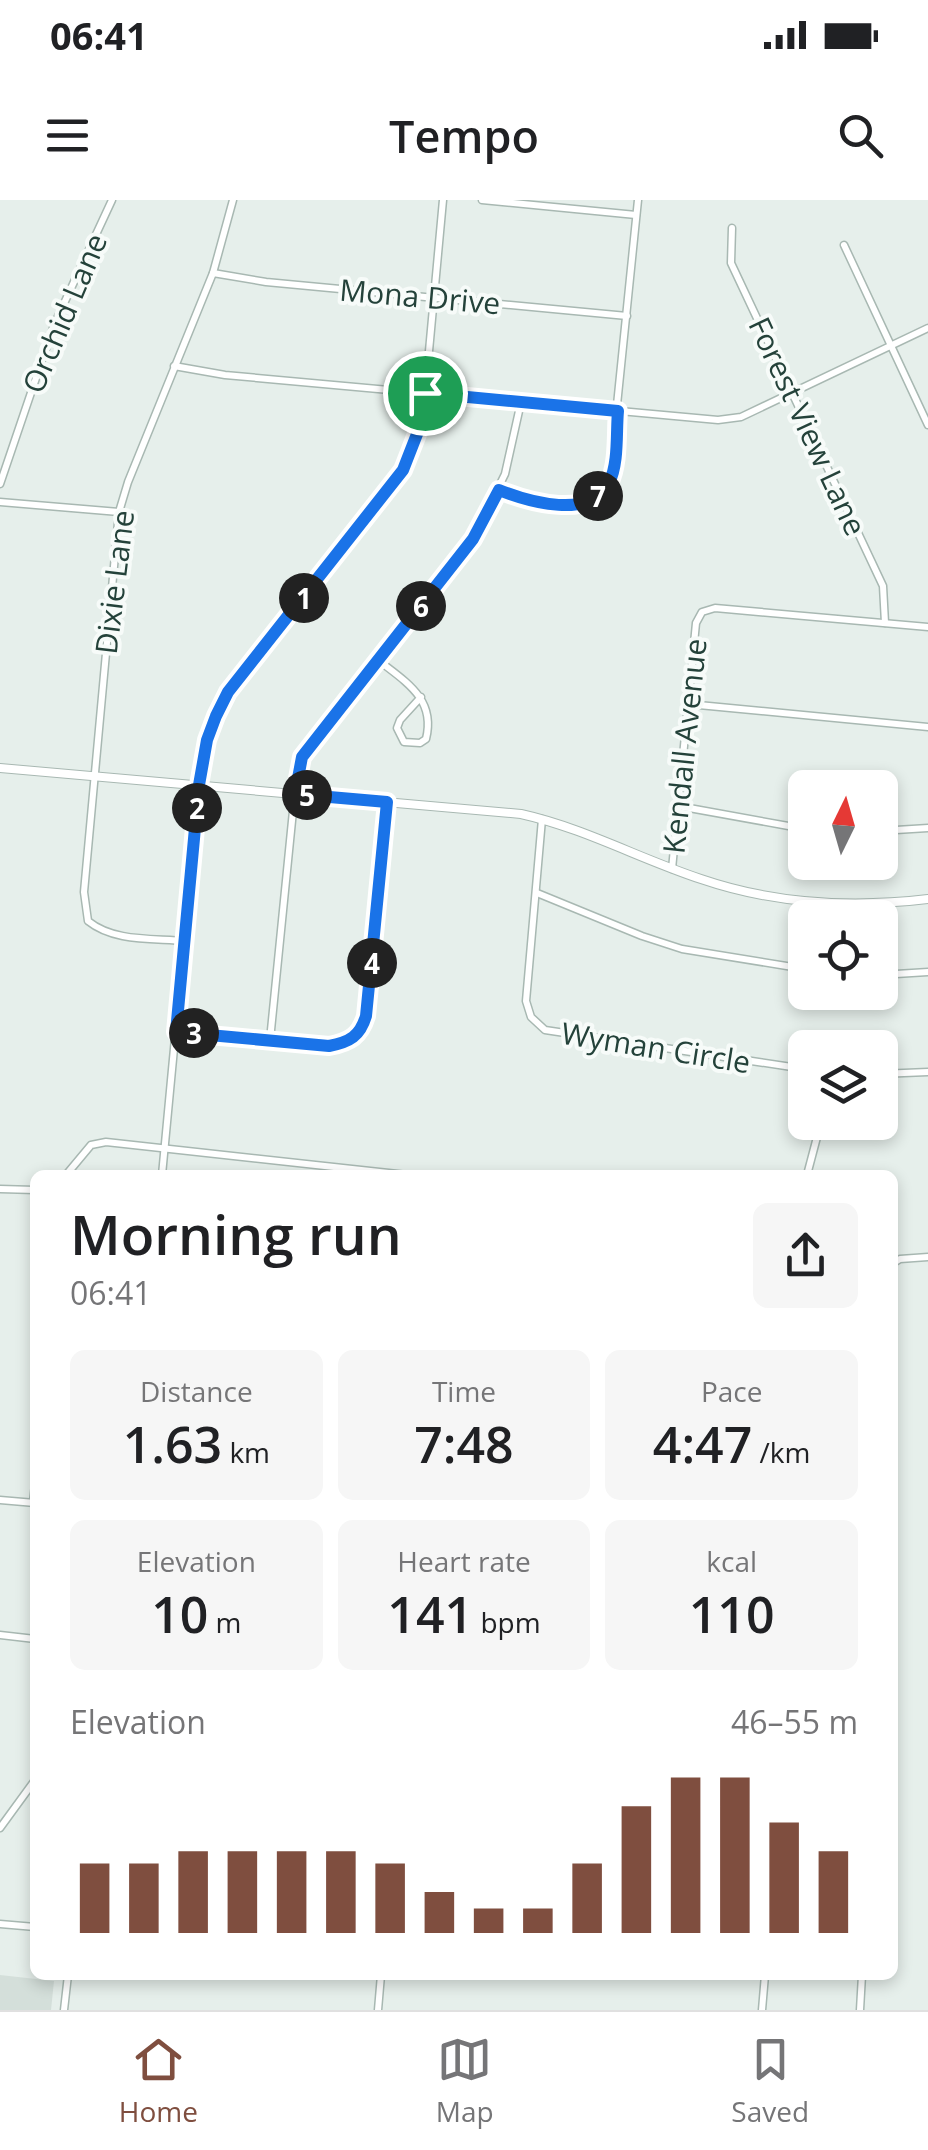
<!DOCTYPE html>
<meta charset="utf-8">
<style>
:root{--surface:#fff;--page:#f6f6f6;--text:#202124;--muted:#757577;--line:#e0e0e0;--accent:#7f4e3f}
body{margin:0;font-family:"Open Sans",sans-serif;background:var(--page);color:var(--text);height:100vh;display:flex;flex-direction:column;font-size:38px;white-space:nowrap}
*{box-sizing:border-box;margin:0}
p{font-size:32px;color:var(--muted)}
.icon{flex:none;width:55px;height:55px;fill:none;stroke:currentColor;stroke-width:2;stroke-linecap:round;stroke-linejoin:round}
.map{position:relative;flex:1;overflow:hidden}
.panel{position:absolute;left:30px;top:970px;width:868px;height:810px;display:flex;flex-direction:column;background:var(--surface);border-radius:15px;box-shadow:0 5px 15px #0003}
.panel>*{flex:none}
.needle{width:65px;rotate:5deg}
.controls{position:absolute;left:788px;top:570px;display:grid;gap:20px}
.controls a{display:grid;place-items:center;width:110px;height:110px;border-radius:15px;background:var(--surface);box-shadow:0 5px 15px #0003;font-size:50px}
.pin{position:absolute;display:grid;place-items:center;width:85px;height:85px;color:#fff;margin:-42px;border:5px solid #fff;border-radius:50%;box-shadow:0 2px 10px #0007}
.km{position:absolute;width:50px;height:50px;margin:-25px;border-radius:50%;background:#222;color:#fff;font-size:28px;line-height:50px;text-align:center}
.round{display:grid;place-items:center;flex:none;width:105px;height:105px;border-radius:15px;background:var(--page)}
.summary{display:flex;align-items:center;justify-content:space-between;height:170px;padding:0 40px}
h1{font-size:55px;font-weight:600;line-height:75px}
.figures{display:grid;grid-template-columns:repeat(3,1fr);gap:15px;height:170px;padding:10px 40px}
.figures div{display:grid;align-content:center;border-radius:15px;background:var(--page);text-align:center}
.figures b{font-size:50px;font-weight:600}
.figures small{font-size:28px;font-weight:400}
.figures p{font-size:28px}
.chart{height:280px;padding:20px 40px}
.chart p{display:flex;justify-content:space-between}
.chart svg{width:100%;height:180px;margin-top:10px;stroke:var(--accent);stroke-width:6}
.status{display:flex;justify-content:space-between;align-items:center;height:70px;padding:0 50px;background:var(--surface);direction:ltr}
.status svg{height:28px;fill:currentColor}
header{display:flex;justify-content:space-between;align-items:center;height:130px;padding:0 40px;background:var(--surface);font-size:45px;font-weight:600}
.dock{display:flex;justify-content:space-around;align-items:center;height:140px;border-top:2px solid var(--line);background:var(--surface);font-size:28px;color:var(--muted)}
.dock a{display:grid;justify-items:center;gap:5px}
.dock .active{color:var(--accent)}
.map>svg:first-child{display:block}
.built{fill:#d4dfda}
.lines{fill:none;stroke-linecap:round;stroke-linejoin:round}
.minor-casing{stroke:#a8b8b2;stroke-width:9}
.tertiary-casing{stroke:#a8b8b2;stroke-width:10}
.minor{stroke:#fff;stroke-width:6}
.tertiary{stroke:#fff;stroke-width:8}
.route-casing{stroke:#fff;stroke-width:20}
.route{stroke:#1a73e8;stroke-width:12}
.labels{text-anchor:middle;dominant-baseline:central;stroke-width:8;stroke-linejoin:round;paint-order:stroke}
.street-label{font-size:30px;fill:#24423a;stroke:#f7fbf9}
</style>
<div class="status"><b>06:41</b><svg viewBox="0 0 49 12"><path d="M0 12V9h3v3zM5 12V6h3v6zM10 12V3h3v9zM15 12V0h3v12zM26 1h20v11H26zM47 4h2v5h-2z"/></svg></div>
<header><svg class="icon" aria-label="menu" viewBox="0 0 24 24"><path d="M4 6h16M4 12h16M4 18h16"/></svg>Tempo<svg class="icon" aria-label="search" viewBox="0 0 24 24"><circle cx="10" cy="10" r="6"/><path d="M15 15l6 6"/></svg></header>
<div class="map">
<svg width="928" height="1810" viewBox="0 0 928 1810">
<rect width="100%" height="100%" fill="#e6efeb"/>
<!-- built -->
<polygon class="built" points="0,1775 54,1781 51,1810 0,1810"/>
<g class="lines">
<!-- minor casing -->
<g class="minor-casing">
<g id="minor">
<polyline points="482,0 636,15"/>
<polyline points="732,28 731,63 883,386 885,423"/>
<polyline points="844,45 928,225"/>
<polyline points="213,73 266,82 627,116"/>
<polyline points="174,166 225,175 718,220 741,217 928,128"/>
<polyline points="0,284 54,125 112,0"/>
<path d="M499 291C533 304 585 317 609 283L638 0"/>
<polyline points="0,302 119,312"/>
<path d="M378 460C406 482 436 499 426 539L420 543 404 542 397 528 400 520 421 497"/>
<polyline points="688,504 928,527"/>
<polyline points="678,606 805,629"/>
<polyline points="542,619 526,801 531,817 545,830 805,869"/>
<polyline points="880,631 928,628"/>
<polyline points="672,669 696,423 702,412 715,408 928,427"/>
<polyline points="537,693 642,736 682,749 805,769"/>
<path d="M185 741C152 738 114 742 88 721L84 692 119 312 128 282 213 73 233 0"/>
<polyline points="880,775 928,772"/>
<polyline points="176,832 329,846 356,837 366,816 387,602"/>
<polyline points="270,840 297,571 302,557 473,339 505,274 521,202"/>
<polyline points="880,874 928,872"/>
<polyline points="66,975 91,945 106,942 407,975"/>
<polyline points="162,975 199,585 207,539 229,493 389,291 412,249 424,205 443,0"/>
<polyline points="807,975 821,922"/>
<polyline points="0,989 35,990"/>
<polyline points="892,1064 900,1059 928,1057"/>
<polyline points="0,1300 35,1303"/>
<polyline points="33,1303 35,1284"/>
<polyline points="0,1435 35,1439"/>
<polyline points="0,1628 35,1580"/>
<polyline points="0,1724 35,1727"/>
<polyline points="64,1810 68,1775"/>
<polyline points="378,1810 381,1775"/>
<polyline points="762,1810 765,1775"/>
<polyline points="860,1810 862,1775"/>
</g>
</g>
<!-- tertiary casing -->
<g class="tertiary-casing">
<path id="tertiary" d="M0 568 521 614C584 628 640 659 701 679 774 704 852 708 928 699"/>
</g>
<!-- minor -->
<use href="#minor" class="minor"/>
<!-- tertiary -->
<use href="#tertiary" class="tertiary"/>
</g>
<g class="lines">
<!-- route casing -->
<g class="route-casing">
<path id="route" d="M425 193 618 211C616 232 619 263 609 283 591 320 529 302 499 290L473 339 302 557 295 594 387 602 366 816C360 836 350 842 329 846L176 832 199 585 207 540 216 516 228 492 403 270 419 229Z"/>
</g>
<!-- route -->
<use href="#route" class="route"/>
</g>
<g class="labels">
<!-- street labels -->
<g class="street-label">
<text transform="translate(420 96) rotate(5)">Mona Drive</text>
<text transform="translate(64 113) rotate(-67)">Orchid Lane</text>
<text transform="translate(808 226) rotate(65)">Forest View Lane</text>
<text transform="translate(114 382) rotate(-83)">Dixie Lane</text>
<text transform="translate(684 546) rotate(-84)">Kendall Avenue</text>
<text transform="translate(656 847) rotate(9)">Wyman Circle</text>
</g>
</g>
</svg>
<div class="controls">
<a><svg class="needle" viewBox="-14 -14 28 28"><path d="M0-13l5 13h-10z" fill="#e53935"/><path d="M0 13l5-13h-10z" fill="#757577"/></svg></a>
<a><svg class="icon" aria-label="locate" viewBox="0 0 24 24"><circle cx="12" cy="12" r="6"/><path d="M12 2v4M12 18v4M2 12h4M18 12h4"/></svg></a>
<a><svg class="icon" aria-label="layers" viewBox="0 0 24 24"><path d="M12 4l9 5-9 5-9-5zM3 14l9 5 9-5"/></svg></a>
</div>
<div class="pin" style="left:425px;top:193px;background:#1e9e55"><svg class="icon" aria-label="arrive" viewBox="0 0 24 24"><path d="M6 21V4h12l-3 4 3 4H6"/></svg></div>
<b class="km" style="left:304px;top:398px">1</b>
<b class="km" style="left:197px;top:608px">2</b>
<b class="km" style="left:194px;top:833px">3</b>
<b class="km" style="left:372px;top:763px">4</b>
<b class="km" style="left:307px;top:595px">5</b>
<b class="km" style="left:421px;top:406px">6</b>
<b class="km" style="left:598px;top:296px">7</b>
<section class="panel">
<div class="summary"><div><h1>Morning run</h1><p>06:41</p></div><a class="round"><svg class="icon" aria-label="share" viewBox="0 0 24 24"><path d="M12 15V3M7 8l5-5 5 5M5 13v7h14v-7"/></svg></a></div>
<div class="figures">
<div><p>Distance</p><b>1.63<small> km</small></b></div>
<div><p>Time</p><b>7:48</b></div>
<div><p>Pace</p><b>4:47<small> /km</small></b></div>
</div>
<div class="figures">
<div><p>Elevation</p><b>10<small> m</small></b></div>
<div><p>Heart rate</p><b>141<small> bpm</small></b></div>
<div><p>kcal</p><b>110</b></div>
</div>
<div class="chart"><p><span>Elevation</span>46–55 m</p>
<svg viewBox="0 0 160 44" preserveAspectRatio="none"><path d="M5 44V27M15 44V27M25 44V24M35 44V24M45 44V24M55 44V24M65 44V27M75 44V34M85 44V38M95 44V38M105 44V27M115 44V13M125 44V6M135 44V6M145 44V17M155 44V24"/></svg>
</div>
</section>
</div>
<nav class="dock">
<a class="active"><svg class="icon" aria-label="home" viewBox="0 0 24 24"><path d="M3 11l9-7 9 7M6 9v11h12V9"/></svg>Home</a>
<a><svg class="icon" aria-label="map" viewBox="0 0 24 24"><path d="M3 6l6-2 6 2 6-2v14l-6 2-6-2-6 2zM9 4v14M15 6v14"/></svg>Map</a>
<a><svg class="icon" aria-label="saved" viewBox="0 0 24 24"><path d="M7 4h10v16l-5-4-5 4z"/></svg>Saved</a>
</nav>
